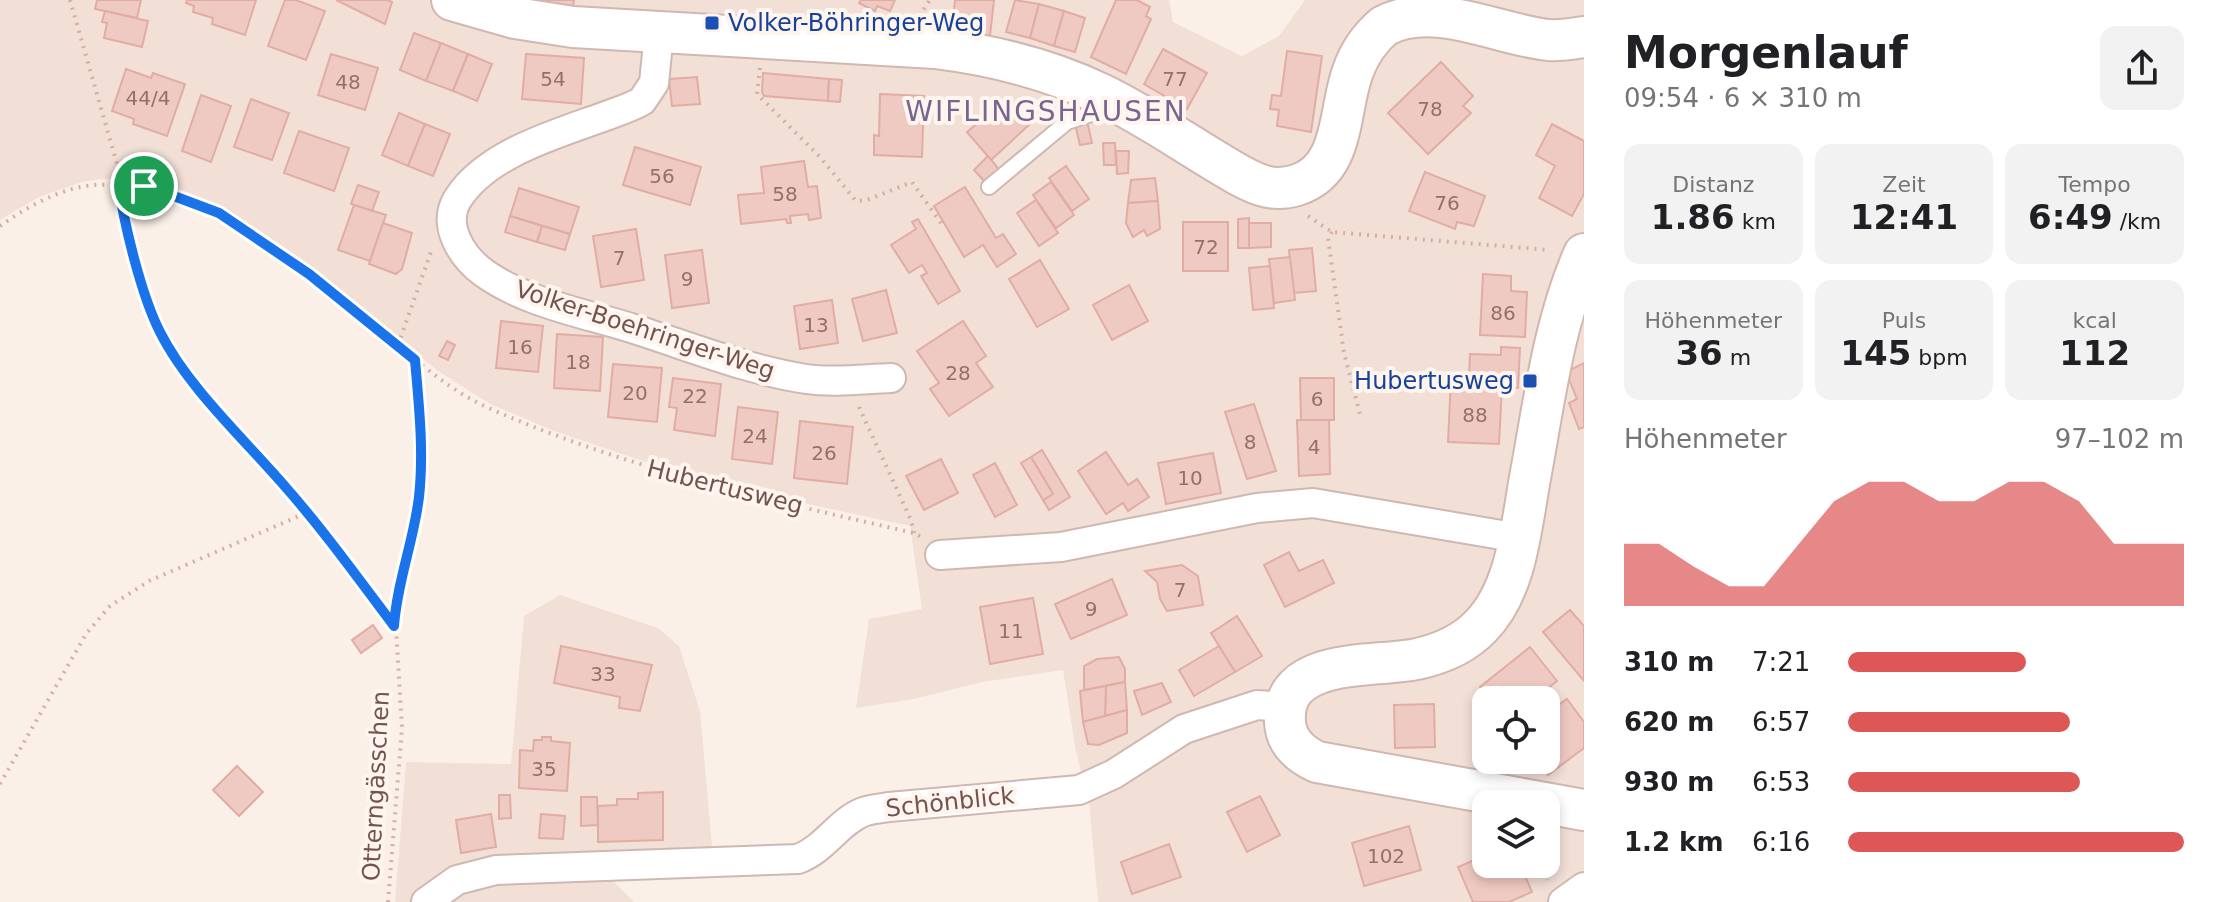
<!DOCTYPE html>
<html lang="de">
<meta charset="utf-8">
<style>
:root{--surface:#fff;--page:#f2f2f2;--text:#202124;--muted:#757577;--accent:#dd5756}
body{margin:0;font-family:"DejaVu Sans",sans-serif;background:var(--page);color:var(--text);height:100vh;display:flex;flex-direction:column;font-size:30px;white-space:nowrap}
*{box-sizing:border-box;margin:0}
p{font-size:26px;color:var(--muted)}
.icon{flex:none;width:44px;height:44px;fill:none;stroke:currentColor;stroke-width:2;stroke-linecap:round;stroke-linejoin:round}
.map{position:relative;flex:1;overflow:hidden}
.sheet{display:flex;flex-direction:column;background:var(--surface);width:640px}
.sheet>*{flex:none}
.buttons{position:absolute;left:1472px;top:686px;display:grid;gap:16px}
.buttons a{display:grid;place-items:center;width:88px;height:88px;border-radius:16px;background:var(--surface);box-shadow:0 4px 12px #0003;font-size:40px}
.pin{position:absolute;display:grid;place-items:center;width:68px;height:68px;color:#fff;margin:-34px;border:4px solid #fff;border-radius:50%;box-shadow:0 2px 8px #0007}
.round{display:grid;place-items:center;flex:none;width:84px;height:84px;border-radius:16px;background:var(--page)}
.summary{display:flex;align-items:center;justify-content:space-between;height:136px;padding:0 40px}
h1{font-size:44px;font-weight:700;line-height:60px}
.metrics{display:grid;grid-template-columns:repeat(3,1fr);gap:12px;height:136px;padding:8px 40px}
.metrics div{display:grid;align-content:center;border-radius:16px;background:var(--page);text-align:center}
.metrics b{font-size:34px;font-weight:700}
.metrics small{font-size:22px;font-weight:400}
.metrics p{font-size:22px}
.chart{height:224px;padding:16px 40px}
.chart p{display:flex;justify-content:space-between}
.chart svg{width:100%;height:144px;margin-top:8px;fill:var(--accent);opacity:.7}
ul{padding:0 40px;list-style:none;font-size:26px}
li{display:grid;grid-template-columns:128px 96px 1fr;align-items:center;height:60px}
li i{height:20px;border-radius:10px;background:var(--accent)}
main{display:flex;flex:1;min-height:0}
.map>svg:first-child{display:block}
.residential{fill:#f2e0d7;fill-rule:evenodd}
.building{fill:#efcac2;stroke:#e1ada3;stroke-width:2}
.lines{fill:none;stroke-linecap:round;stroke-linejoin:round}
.lane-casing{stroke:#cfb8b2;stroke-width:18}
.street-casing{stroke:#cfb8b2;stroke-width:32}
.secondary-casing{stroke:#d1b7af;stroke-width:44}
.path{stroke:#d4ada4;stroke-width:4;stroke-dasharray:2 6;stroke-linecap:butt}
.lane{stroke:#fff;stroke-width:14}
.street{stroke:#fff;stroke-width:28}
.secondary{stroke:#fff;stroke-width:40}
.route-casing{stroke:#fff;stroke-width:16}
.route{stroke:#1a73e8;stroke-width:10}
.transit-dot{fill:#1a4fb4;stroke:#fef5ef;stroke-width:3}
.labels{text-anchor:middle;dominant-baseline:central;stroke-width:8;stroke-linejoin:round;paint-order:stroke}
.number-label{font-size:20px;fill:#93716b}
.transit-label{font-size:24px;fill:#164399;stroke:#fef5ef;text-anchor:start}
.street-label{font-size:24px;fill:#74534e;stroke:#fef5ef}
.quarter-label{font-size:28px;letter-spacing:2px;fill:#796690;stroke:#fef5ef}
</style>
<main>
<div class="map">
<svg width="1584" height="902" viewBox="0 0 1584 902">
<rect width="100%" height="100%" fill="#fbf0e8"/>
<!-- residential -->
<g class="residential">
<path d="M0 0H1169L1173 22 1242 56 1279 36 1305 0H1584V902H1098L1089 801 1076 752 1063 670 982 682 914 699 856 708 869 619 922 609 910 526 747 491 669 470 554 431 490 404 438 371 339 289 235 216 199 198 157 183 146 180 101 179 82 182 39 197 0 220ZM1486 700H1546V760H1486ZM1486 804H1546V864H1486Z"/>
<polygon points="560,595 658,628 679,646 700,711 713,857 608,876 634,902 395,902 406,762 511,764 524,616"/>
</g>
<!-- building -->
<g class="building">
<polygon points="97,0 141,0 137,18 95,9"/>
<polygon points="187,0 256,0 245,35 212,24 213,18 193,12 194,6 186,3"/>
<polygon points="285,0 296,0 325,11 306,60 268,46"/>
<polygon points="336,0 388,0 392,2 385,24"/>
<polygon points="539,0 574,0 572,12 538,4"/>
<polygon points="861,0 895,0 890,11 877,6 875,11 859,3"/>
<polygon points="955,0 994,0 990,36 952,31"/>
<polygon points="1015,0 1039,4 1030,38 1006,32"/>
<polygon points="1116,0 1137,0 1150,7 1146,16 1151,19 1126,74 1091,57"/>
<polygon points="1039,4 1064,11 1054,46 1030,38"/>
<polygon points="105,11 148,21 142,47 104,38 107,23 102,22"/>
<polygon points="1064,11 1085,18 1075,52 1054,46"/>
<polygon points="414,33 441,43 426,81 400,70"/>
<polygon points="441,43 468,54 453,91 426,81"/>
<polygon points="1163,49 1207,73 1187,109 1144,84"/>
<polygon points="1287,51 1322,56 1311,132 1277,126 1279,110 1270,109 1272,95 1281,96"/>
<polygon points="331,54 378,68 365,110 318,95"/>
<polygon points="468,54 492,64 477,101 453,91"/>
<polygon points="526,54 584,58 581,104 522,99"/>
<polygon points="1441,62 1473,96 1463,106 1471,113 1428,154 1388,113"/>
<polygon points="126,69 151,78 153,73 185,84 167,136 133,124 134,119 112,111"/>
<polygon points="763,73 829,79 828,101 764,96 762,92"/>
<polygon points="697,77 700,104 672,106 669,79"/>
<polygon points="829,79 842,80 840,102 828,101"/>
<polygon points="880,94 924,96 922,157 874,155 874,135 879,136"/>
<polygon points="201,95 231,106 211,162 182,151"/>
<polygon points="1008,97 1031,123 991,160 967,132"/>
<polygon points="251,99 289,113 272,160 234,147"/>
<polygon points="399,113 425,124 408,166 382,155"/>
<polygon points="1087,121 1092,143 1080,145 1075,124"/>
<polygon points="425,124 450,134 433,176 408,166"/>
<polygon points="1552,124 1584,141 1584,194 1572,216 1539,198 1555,166 1536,155"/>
<polygon points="299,131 349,148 334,191 284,173"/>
<polygon points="1103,143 1115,143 1116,165 1104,165"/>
<polygon points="635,147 701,167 690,205 623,185"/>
<polygon points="1116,151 1129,151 1128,173 1117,174"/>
<polygon points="988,156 1001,172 987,184 974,170"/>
<polygon points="804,161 808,187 817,186 821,218 809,220 808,214 790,216 791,223 787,223 786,219 741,224 738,195 764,193 761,167"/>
<polygon points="1066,166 1089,199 1072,211 1049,178"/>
<polygon points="1425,172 1485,196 1474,226 1457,222 1455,229 1409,211"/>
<polygon points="1155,178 1158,201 1128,203 1131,180"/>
<polygon points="1051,182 1074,215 1056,228 1033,195"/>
<polygon points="358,185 379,192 372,211 351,204"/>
<polygon points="965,187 996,238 1003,234 1016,254 997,267 983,245 964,257 934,206"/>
<polygon points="519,188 579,207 570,234 510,216"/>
<polygon points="1036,200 1058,233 1039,246 1017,213"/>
<polygon points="1158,201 1160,229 1147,236 1144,230 1133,237 1126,223 1128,203"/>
<polygon points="354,205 386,215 370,261 338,250"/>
<polygon points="510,216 542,226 537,242 505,232"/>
<polygon points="1249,218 1249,248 1238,248 1238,219"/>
<polygon points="918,219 960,291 938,304 921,276 927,273 922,265 909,273 891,245 916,229 912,222"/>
<rect x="1183" y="222" width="45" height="49"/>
<polygon points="383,223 412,233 402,269 396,274 369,264"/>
<polygon points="1249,223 1271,223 1271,247 1249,248"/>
<polygon points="542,226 570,234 565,250 537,242"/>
<polygon points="636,229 644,280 601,287 593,236"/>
<polygon points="1312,248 1316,291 1293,293 1289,250"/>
<polygon points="702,250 709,303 672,308 665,255"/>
<polygon points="1290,257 1295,300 1274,303 1269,259"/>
<polygon points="1040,260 1069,309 1037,327 1009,279"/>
<polygon points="1270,266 1274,308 1253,310 1249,268"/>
<polygon points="1483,274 1511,276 1511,291 1527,292 1525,337 1480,335"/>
<polygon points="1129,285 1148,321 1112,340 1093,305"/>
<polygon points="886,290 897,333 863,341 852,299"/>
<polygon points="832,300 838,343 800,349 794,306"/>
<polygon points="501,321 543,326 538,372 496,368"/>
<polygon points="963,321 986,356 976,363 993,387 949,416 930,389 939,383 917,351"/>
<polygon points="557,334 603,337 600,391 554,388"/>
<polygon points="447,341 455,345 448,360 439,356"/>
<polygon points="1501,347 1520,348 1518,388 1502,387 1499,444 1448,442 1451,377 1469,378 1470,354 1501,355"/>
<polygon points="1584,363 1584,427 1579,429 1569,403 1577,399 1566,372"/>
<polygon points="613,364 662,368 657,422 608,417"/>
<polygon points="673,378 721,384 715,436 674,430 677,408 669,407"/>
<polygon points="1300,378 1334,378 1334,420 1301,420"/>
<polygon points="1254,404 1276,471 1247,479 1225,412"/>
<polygon points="738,407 778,412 772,464 732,459"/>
<polygon points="1297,420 1329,420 1330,474 1299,476"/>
<polygon points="800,421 853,427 847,484 794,478"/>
<polygon points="1042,450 1070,497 1049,510 1043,500 1053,494 1031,457"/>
<polygon points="1106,452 1128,485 1137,479 1149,497 1128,511 1123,503 1106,514 1078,471"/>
<polygon points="1213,453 1221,493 1166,504 1158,463"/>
<polygon points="1031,457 1053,494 1043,500 1021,463"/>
<polygon points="941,459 958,493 924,510 906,476"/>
<polygon points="995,463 1017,505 995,517 973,475"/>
<polygon points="1289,552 1299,571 1323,560 1334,583 1285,607 1264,565"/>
<polygon points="1182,565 1198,576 1203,605 1167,611 1160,599 1157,582 1145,571"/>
<polygon points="1112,579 1127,615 1071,639 1055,604"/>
<polygon points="1033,598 1043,654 990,664 980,607"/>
<polygon points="1570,610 1584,626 1584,681 1543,632"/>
<polygon points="1237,616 1262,656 1235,672 1211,633"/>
<polygon points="373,625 382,638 361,653 352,640"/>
<polygon points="561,646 652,665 640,711 619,708 620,697 554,683"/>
<polygon points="1219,646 1235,672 1194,696 1179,670"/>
<polygon points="1530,647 1557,681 1533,700 1491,700 1480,687"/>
<polygon points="1119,657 1125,669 1125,682 1084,690 1084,666 1097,659"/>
<polygon points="1125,682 1127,710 1105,716 1106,686"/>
<polygon points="1162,683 1171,702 1142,715 1134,691"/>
<polygon points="1106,686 1105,716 1083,722 1080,691"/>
<polygon points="1567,699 1584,722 1584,748 1548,775 1538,760 1546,760 1546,714"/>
<polygon points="1434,704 1435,747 1395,748 1394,705"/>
<polygon points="1127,710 1127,733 1099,745 1088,744 1083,722"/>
<polygon points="542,737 551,737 551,741 570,743 567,791 519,788 520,750 533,751 534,740 542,740"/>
<polygon points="237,766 263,792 239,816 213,790"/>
<polygon points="663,792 663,840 598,842 598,806 617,805 617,799 638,799 638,793"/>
<polygon points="499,795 510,795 511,818 499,819"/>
<polygon points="1260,796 1280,835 1247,852 1227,812"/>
<polygon points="581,797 597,797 598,825 581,826"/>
<polygon points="491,814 496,847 461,853 456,820"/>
<polygon points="541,814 565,816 563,839 539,838"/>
<polygon points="1409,826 1421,870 1364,886 1352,843"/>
<polygon points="1169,844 1181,877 1132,894 1121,862"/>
<polygon points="1486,855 1486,864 1520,864 1532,892 1509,902 1473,902 1458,867"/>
</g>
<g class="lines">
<!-- lane casing -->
<g class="lane-casing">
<polyline id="lane" points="989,187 1067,122 1109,108"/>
</g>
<!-- street casing -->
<g class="street-casing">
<g id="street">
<path d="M659 33 654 83 642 101C630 108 616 112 603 117 556 134 485 154 457 200 442 226 462 257 484 273 526 303 583 313 631 328 688 346 747 370 806 379 834 383 863 379 891 378"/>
<polyline points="940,555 1061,547 1257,508 1313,503 1519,538"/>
<path d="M426 902 457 880 496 870 798 859C825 849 838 822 863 812 871 809 881 808 889 807L1079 790 1114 774 1184 729 1257 705 1286 707"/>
<polyline points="1563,902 1584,887"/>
</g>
</g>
<!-- secondary casing -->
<g class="secondary-casing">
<g id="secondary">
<path d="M452 0 515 18 573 27 935 48C991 55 1049 69 1101 94 1149 117 1193 149 1239 175 1259 186 1274 192 1297 185 1346 169 1338 110 1353 71 1359 54 1370 38 1384 26 1434 0 1495 34 1548 40 1560 41 1572 39 1584 37"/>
<path d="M1584 254C1553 325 1544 403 1530 478 1521 527 1517 589 1481 626 1464 644 1440 654 1417 659 1375 668 1280 656 1285 722 1286 742 1300 754 1317 762L1584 810"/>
</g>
</g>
<!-- path -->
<g class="path">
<polyline points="70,0 117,164 121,200 136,259 161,333 219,413 329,539 394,626"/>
<polyline points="919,16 930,0"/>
<polyline points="760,68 757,94 820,157 856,201 867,200 912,182 943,226"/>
<polyline points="1308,216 1332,232 1550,250"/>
<path d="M0 226C27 207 60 188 94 185 106 184 118 186 130 187 138 187 146 186 154 188 240 210 320 281 387 336 420 363 451 392 491 409 627 469 770 500 914 533L923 538"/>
<polyline points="1332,232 1328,238 1344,353 1360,414"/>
<polyline points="398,345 432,249"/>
<polyline points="859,407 911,520 914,533"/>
<polyline points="0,784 86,634 110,606 149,581 306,513"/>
<polyline points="1543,864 1547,880"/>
<polyline points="388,902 402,728 395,612 413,534 422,466 415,360"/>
</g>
<!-- lane -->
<use href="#lane" class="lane"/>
<!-- street -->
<use href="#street" class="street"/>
<!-- secondary -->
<use href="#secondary" class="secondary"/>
</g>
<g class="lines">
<!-- route casing -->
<g class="route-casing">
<path id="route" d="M119 186 150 187 219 213 309 274 415 360C419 406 424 451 419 497 414 540 397 582 394 626 358 578 322 528 282 483 242 437 187 386 160 332 142 297 124 225 119 186Z"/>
</g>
<!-- route -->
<use href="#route" class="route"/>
</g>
<!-- markers -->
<g class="transit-dot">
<rect x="704" y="15" width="16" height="16" rx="4"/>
<rect x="1522" y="373" width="16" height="16" rx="4"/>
</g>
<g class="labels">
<!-- number labels -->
<g class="number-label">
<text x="553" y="79">54</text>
<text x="1175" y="79">77</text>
<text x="348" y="82">48</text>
<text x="148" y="98">44/4</text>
<text x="1430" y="109">78</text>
<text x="662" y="176">56</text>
<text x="785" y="194">58</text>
<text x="1447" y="203">76</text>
<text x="1206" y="247">72</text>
<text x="619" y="258">7</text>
<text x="687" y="279">9</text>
<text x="1503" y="313">86</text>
<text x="816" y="325">13</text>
<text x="520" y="347">16</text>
<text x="578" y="362">18</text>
<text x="958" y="373">28</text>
<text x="635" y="393">20</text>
<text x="695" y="396">22</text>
<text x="1317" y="399">6</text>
<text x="1475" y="415">88</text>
<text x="755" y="436">24</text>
<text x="1250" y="442">8</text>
<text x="1314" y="447">4</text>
<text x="824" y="453">26</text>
<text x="1190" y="478">10</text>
<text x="1180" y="590">7</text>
<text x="1091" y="609">9</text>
<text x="1011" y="631">11</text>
<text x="603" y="674">33</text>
<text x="544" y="769">35</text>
<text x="1386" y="856">102</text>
</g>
<!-- transit labels -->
<g class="transit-label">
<text x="728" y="23">Volker-Böhringer-Weg</text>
<text x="1514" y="381" text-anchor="end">Hubertusweg</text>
</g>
<!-- street labels -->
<g class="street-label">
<text transform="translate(645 330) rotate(18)">Volker-Boehringer-Weg</text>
<text transform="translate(725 487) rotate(14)">Hubertusweg</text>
<text transform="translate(376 786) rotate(-87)">Otterngässchen</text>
<text transform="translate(950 802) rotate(-6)">Schönblick</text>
</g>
<!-- quarter labels -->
<g class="quarter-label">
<text x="1046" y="111">WIFLINGSHAUSEN</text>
</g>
</g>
</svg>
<div class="buttons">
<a><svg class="icon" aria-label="locate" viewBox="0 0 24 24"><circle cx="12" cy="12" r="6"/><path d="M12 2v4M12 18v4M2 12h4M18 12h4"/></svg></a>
<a><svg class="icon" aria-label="layers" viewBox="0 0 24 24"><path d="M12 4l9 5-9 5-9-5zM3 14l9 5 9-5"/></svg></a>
</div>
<div class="pin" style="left:144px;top:186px;background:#1e9e55"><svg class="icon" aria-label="arrive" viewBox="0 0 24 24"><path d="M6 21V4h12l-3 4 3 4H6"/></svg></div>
</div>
<section class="sheet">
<div class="summary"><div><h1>Morgenlauf</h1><p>09:54 · 6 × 310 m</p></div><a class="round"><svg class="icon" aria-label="share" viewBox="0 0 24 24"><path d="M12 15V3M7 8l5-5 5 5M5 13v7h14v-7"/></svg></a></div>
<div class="metrics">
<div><p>Distanz</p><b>1.86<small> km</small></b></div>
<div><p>Zeit</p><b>12:41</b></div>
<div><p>Tempo</p><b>6:49<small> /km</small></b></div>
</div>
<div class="metrics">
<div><p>Höhenmeter</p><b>36<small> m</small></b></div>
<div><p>Puls</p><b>145<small> bpm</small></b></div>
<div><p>kcal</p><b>112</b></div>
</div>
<div class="chart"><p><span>Höhenmeter</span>97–102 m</p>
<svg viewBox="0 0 160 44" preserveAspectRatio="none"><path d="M0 44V25L10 25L20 32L30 38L40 38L50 25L60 12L70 6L80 6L90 12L100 12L110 6L120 6L130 12L140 25L150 25L160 25V44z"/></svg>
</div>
<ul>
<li><b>310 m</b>7:21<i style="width:53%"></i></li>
<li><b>620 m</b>6:57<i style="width:66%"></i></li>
<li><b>930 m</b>6:53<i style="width:69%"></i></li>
<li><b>1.2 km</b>6:16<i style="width:100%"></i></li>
</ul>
</section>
</main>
